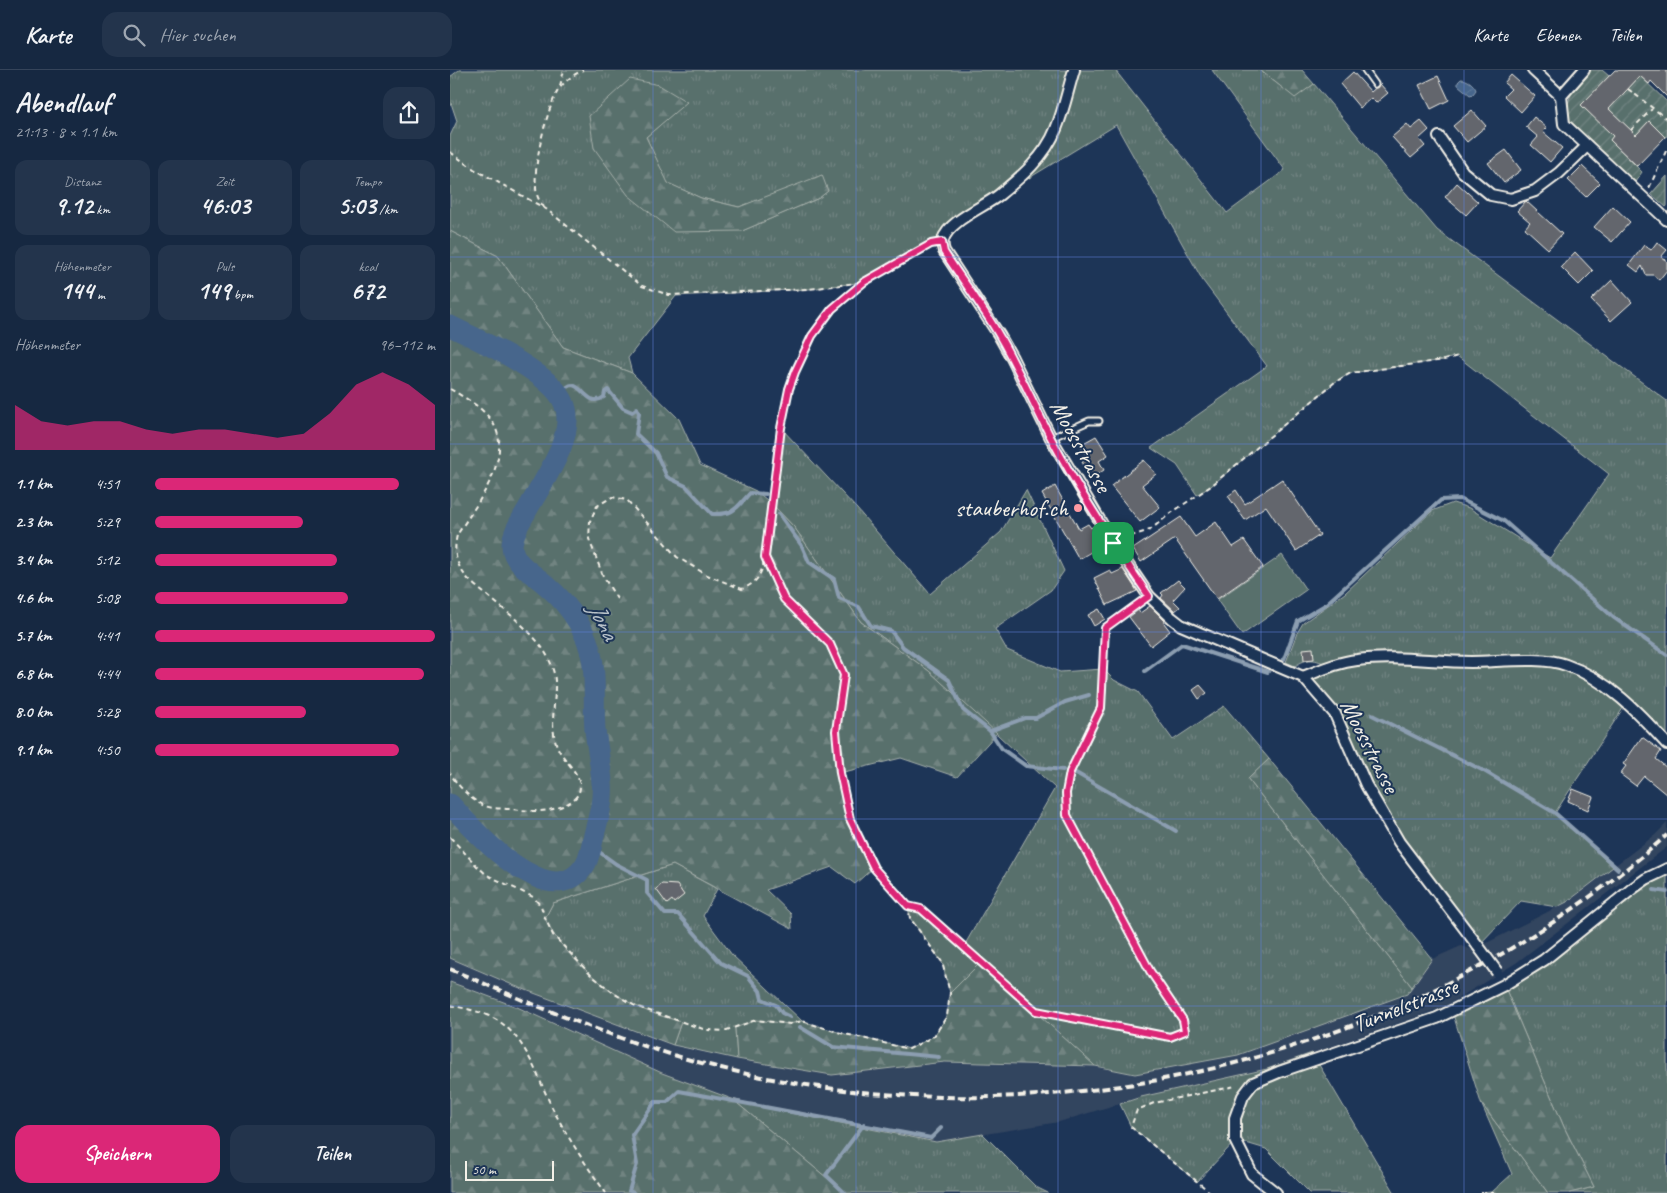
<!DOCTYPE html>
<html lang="de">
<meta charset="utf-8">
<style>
:root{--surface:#162841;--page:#23344c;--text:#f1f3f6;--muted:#9ea6b1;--line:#35445a;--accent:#db2777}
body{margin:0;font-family:Caveat,sans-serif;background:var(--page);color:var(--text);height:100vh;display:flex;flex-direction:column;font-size:19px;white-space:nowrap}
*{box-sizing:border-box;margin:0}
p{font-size:16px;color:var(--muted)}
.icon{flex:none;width:28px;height:28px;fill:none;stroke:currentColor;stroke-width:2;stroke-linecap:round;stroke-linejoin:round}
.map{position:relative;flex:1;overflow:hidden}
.sheet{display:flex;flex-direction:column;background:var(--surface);width:450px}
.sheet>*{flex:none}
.scale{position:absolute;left:15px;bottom:12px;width:89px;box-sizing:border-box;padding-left:5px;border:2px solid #f4f1e8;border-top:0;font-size:14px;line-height:18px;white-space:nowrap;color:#f4f1e8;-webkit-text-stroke:4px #1d3557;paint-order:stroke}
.pin{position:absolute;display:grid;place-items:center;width:42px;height:42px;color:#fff;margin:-21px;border-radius:10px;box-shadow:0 2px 8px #0006}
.round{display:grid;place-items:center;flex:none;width:52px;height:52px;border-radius:15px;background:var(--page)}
.head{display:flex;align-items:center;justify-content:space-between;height:85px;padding:0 15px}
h1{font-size:28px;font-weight:700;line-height:38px}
.figures{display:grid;grid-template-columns:repeat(3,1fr);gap:8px;height:85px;padding:5px 15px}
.figures div{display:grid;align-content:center;border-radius:12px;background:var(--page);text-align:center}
.figures b{font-size:25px;font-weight:700}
.figures small{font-size:14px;font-weight:400}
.figures p{font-size:14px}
.chart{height:140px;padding:10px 15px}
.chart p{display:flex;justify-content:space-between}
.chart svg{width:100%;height:90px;margin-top:5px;fill:var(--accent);opacity:.7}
.button{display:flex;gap:10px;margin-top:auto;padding:10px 15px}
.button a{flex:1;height:58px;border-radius:15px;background:var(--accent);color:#fff;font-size:20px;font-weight:700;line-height:58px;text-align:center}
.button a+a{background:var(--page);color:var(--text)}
ul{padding:0 15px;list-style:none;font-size:16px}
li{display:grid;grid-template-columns:80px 60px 1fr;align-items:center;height:38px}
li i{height:12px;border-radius:6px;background:var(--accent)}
header{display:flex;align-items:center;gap:30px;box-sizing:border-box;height:70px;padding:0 25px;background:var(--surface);border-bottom:1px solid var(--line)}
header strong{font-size:24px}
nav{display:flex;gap:28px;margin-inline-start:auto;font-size:18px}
.search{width:350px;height:45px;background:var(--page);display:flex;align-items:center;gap:12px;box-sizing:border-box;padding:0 18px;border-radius:15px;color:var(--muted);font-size:19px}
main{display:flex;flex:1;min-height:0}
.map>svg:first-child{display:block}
.built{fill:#32445e}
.grass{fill:url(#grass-tufts);stroke:#a6b0aa;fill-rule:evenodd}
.forest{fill:url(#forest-firs);stroke:#a6b0aa}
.garden{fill:url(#garden-furrows);stroke:#a6b0aa}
.pitch{fill:#586f6c;stroke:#a6b0aa}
.water{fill:url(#water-waves);stroke:#8c9eb1}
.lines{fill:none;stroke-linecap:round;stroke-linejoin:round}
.stream{stroke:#8c9eb1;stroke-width:4}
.river{stroke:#47668c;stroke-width:21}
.building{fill:#63666d;stroke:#f4f1e8}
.lane-casing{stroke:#f4f1e8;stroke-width:9}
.street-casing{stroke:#f4f1e8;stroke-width:14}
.path{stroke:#f4f1e8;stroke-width:2;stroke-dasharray:5 4;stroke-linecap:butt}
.lane{stroke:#1d3557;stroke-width:5}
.street{stroke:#1d3557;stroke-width:10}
.rail{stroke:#f4f1e8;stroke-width:4;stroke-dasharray:8 4;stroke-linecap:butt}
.street-bridge-casing{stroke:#f4f1e8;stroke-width:14;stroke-linecap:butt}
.street-bridge{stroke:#1d3557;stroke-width:10}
.route-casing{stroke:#fff;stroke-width:10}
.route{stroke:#db2777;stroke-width:6}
.grid{fill:none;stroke:#5e7fdd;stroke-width:1;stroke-opacity:0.55}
.poi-dot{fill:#ff9aa2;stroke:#1d3557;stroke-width:2}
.labels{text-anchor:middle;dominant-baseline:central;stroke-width:4;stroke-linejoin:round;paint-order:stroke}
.street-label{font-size:24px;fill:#f4f1e8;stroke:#1d3557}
.poi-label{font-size:24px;fill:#f4f1e8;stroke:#1d3557;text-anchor:end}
.water-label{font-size:25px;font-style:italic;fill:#b7c0c8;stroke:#1d3557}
</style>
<header>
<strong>Karte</strong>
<div class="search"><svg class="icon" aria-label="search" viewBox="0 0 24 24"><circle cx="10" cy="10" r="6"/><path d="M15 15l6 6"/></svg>Hier suchen</div>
<nav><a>Karte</a><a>Ebenen</a><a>Teilen</a></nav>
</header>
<main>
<section class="sheet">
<div class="head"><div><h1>Abendlauf</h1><p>21:13 · 8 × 1.1 km</p></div><a class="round"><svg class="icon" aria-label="share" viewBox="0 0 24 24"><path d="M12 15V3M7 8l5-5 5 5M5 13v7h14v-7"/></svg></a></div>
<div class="figures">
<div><p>Distanz</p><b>9.12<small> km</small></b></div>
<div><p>Zeit</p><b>46:03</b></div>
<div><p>Tempo</p><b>5:03<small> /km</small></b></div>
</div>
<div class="figures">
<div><p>Höhenmeter</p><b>144<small> m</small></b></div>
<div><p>Puls</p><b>149<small> bpm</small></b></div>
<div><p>kcal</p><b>672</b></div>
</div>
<div class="chart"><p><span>Höhenmeter</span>96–112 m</p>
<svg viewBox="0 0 160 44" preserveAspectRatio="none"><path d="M0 44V22L10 30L20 32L30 30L40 30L50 34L60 36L70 34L80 34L90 36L100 38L110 36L120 26L130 12L140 6L150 12L160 22V44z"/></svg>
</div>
<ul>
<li><b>1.1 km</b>4:51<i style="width:87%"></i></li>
<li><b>2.3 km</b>5:29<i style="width:53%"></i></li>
<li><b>3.4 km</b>5:12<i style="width:65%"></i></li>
<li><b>4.6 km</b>5:08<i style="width:69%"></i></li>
<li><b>5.7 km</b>4:41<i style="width:100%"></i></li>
<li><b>6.8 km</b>4:44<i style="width:96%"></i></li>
<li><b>8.0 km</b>5:28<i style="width:54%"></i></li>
<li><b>9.1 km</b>4:50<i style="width:87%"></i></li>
</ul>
<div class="button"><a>Speichern</a><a>Teilen</a></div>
</section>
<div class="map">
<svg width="1217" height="1123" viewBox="0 0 1217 1123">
<defs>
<pattern id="grass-tufts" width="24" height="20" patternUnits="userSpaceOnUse" patternTransform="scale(1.25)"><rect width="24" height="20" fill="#586f6c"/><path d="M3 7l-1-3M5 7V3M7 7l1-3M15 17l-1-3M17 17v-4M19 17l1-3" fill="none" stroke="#718481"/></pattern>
<pattern id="forest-firs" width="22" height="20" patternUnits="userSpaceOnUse" patternTransform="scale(1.25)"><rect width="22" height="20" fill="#586f6c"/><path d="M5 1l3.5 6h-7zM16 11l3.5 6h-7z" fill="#718481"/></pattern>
<pattern id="garden-furrows" width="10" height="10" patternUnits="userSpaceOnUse" patternTransform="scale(1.25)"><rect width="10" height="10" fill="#586f6c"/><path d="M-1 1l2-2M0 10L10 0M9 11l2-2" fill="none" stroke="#718481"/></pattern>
<pattern id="water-waves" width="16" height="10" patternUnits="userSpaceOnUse" patternTransform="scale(1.25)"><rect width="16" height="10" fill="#47668c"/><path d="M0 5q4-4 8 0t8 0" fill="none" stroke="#627c9c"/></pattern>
</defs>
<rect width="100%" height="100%" fill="#1d3557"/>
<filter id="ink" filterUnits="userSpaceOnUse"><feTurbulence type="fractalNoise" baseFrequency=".02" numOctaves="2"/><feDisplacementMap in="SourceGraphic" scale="10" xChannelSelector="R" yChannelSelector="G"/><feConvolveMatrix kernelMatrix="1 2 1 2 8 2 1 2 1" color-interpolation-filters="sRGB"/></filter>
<g filter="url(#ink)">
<!-- built -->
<polygon class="built" points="1217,753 1217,777 1066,893 994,937 817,999 691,1027 609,1052 486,1072 320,1039 282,1029 212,1003 67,937 0,912 0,888 65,916 223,975 250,982 382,1005 495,992 645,996 685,1004 957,924 982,889 1011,876 1023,880 1117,832 1205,765"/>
<!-- grass -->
<g class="grass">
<path d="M9 0H665L777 143 835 100 762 0H809L845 27 864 14 987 160 1217 331V674L1177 632 1105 743 1163 797 1117 832 1107 837 1071 831 1028 876 949 772 885 644 853 607 878 595C865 589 858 587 845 596L836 592 847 563 853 553 895 523 982 441 1003 433 1019 438 1100 488 1159 404 1007 286 994 290 901 303 885 312 761 416 747 425 727 395 701 378 817 296 753 211 666 55 512 149 492 172 481 174 414 212 359 219 226 226 178 288 182 303 113 277 48 186 0 161V66L7 51 0 30V7ZM236 32 196 67 217 113 251 128 289 137 327 124 378 121 369 128 292 161 144 78Z"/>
<polygon points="331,358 407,439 480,524 551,462 576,420 614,501 601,520 545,559 557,580 610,602 653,599 664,610 688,622 723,670 774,636 819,689 798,709 962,917 957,924 788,985 685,1004 645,996 531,893 500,923 492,892 460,848 458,836 471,839 514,876 605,718 479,601 411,552 344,457 322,434"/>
<path d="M223 795 267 819 253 846 282 885 352 951 340 954 285 958 287 989 223 975 231 952C216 947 198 943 184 935 154 920 107 879 95 848L103 833Z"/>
<polygon points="1217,799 1217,1123 1119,1123 1144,1117 1114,1057 1054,915"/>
<polygon points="862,983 945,1123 860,1123 816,1079 786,1070 747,1112 681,1057 670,1034 691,1027 817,999"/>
<polygon points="282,1029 320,1039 486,1072 533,1064 586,1117 598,1123 395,1123"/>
<polygon points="1031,1033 1098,1123 1031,1123 1042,1122 1062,1104"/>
</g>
<!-- forest -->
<g class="forest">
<polygon points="810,0 852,0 864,14 845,28"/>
<polygon points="180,9 209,15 237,32 196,67 218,113 251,128 289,137 372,105 378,121 369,128 292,161 224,162 178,125 144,78 139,46"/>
<path d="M0 161 48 186 113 277 182 303 229 349 250 395 306 421 322 434 344 457 411 552 479 601 547 663 507 707 451 688 390 703 400 749 424 797 405 814 382 797 316 820 341 844 342 859 223 795 103 833 95 848C106 878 155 920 184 935 198 943 216 947 231 952L223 975 65 916 0 888Z"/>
<polygon points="819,689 982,889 962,917 798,709"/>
<polygon points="531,892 645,996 495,992 382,1005 287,989 285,958 306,950 340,954 352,951 391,963 460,979 484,966 497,946 500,923"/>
<polygon points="0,912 67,937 212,1003 282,1029 395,1123 0,1123"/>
<polygon points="1054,915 1114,1057 1144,1117 1119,1123 1098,1123 1031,1033 1002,941"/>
</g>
<!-- garden -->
<g class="garden">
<path d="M1141 0H1152L1159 6 1132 35 1163 66 1160 70 1192 102 1185 112 1118 49C1115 25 1126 16 1141 0Z"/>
<polygon points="1190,6 1217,32 1217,66 1215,67 1199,52 1186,65 1159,39"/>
<polygon points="1217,106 1217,136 1216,137 1201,124"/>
</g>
<!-- pitch -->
<polygon class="pitch" points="832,485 856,520 792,565 767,530"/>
<!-- water -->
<path class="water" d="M1011 9C1017 9 1024 14 1026 20L1023 24 1020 25 1008 15V12Z"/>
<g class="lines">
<!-- stream -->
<g class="stream">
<path d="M109 324C112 321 118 315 122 315 133 316 139 338 154 327L155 322 158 320 173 338 182 342 187 338 189 343 186 364 206 383 217 407 236 416 262 444C285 445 286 438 300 423L316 424"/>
<polyline points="329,444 352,476 359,492 384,509 389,528 409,537 421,556 441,561 453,577 499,610 513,640 540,661 575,648 586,648 615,632 639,625"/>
<polyline points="834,589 848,551 875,535 991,430 1010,429 1054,451 1163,547 1217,585"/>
<polyline points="695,601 732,574 818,602"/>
<polyline points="922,645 1034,701 1105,743 1168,799"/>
<polyline points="540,661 552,679 576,696 613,700"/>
<polyline points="626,703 726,761"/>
<polyline points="141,776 166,794 197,810 197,823 215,844 228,844 271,893 298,906 310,921 312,929 326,935 332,943 340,947"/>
<polyline points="1204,820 1217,822"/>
<polyline points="350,957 383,977 489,987"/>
<polyline points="184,1123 179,1121 187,1094 182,1065 205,1032 217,1032 229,1021 481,1068 491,1058"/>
<polyline points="395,1123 376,1105 414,1054"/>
</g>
<!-- river -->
<path class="river" d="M0 256C29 270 102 303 114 333 128 365 91 414 76 442 70 452 62 464 62 476 63 494 84 504 96 515 108 525 120 539 128 552 151 590 142 619 145 660 147 677 151 695 152 713 154 731 148 748 144 765 142 774 140 785 136 793 124 814 104 816 84 806 50 790 25 761 0 734"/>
</g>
<!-- building -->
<g class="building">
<polygon points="1165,0 1217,0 1217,27 1201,11 1199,14 1190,6 1159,39 1186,65 1199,51 1215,67 1187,96 1160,70 1163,66 1131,35"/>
<polygon points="903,2 921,22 930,14 938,23 926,33 921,28 910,38 890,14"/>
<polygon points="1061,5 1085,26 1071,42 1054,26 1061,19 1054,13"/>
<polygon points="988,6 999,30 981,39 969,15"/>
<polygon points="1022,40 1036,56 1017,72 1003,56"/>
<polygon points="1084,47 1097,58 1093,62 1112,78 1100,92 1081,75 1088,67 1076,57"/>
<polygon points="971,51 979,60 969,69 975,76 961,88 942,67 957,54 961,59"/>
<polygon points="1056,80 1071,100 1054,113 1038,93"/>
<polygon points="1132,96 1150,113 1136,127 1118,110"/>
<polygon points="1007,113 1028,132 1016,145 995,127"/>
<polygon points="1076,131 1112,164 1098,179 1075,158 1080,152 1067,141"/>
<polygon points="1163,136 1180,152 1162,172 1144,157"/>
<polygon points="1207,172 1217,180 1211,187 1217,191 1217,200 1209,210 1203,205 1196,205 1192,196 1188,202 1179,195 1194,175 1201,180"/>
<polygon points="1125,182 1143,201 1129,215 1111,197"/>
<polygon points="1162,210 1182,232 1161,251 1141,230"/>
<polygon points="646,366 658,385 649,391 654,400 642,408 632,392 638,389 630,375"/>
<polygon points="694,390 706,404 692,415 710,437 690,452 661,416"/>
<polygon points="832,409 870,465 846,481 816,436 795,450 778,426 786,420 795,434"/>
<polygon points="605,416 629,459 638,454 641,458 645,455 653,470 649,472 651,476 629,489 592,424"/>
<polygon points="731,447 745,467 766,452 783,477 794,470 813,497 767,529 725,469 691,492 683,479"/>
<polygon points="673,499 687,521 657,535 644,508 660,500 662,504"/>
<polygon points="728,510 735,517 723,530 730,537 725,541 711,528 713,525 711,523"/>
<polygon points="700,536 715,551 714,553 720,561 701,576 679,547 688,540 690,543"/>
<polygon points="649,539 655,549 644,556 638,545"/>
<polygon points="863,578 864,589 854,590 853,579"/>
<polygon points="750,615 757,623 749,629 743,620"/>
<polygon points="1192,667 1211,681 1206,689 1217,698 1217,725 1194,706 1186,716 1170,704 1176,696 1173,694"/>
<polygon points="1123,719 1143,727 1138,740 1118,731"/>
<polygon points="212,814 227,815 234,825 224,833 222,830 217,834 206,819"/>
</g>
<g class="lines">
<!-- lane casing -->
<g class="lane-casing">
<g id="lane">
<polyline points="915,0 925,14"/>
<polyline points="601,368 639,351 649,351"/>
</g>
</g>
<!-- street casing -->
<g class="street-casing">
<g id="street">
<path d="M624 0C618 19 614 40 606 59 595 87 571 107 549 125 534 137 498 151 493 170 492 174 493 178 494 181L549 265 562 288 601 368 663 473 699 526 722 548 731 555 853 607 885 644 916 715 949 772 1028 876"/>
<polyline points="1083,0 1111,26"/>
<polyline points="1134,0 1111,26 1114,54 1217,150"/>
<polyline points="989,67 1013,102 1041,125 1061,129 1085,121 1109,103 1137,76"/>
<path d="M853 607C871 600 888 592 907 590 945 585 983 592 1021 592 1048 592 1092 586 1116 595 1157 609 1189 643 1217 674"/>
<polyline points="826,1123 802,1104 785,1070 785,1048 793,1026 803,1013 829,1002 987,948 1054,915 1094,890 1182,819 1196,809 1217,799"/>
</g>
</g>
<!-- path -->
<g class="path">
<polyline points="110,16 114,0"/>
<polyline points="1178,19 1217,49"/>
<polyline points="1181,60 1202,39"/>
<polyline points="0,82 24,99 96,139 192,216 219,225 359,219 414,212 482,174"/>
<polyline points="1199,118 1217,79"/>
<path d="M94 137C89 131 86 125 86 117 83 96 97 37 109 19 115 11 124 4 133 0"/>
<path d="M0 319C12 326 25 333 35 343 72 379 27 433 7 465 3 483 6 495 18 509 47 537 102 568 105 611 106 633 99 654 107 676 112 690 135 706 129 722 124 736 97 742 85 741 76 741 67 739 58 739 48 738 38 739 29 733 18 727 6 713 0 703"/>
<polyline points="672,469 700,460 721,443 761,416 885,312 901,303 994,290 1008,286"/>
<path d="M167 529 153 506 139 469 140 451 147 436 162 427 177 430 227 487 257 505 292 519C309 512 310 505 315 489"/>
<polyline points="0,767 27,796 37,805 83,827 91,836 95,848 103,865 141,905 165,924 185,936 256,960 274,961 306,950 340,954 352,951 391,963 459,979 484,966 497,946 500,923 492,892 460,848 458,836 424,797 400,749 389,703 386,661 394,605 380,574 334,529 315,487 331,358 339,319 345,302 362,266 372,251 382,239 414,212"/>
<polyline points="458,836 471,839 586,941 720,967 735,961 733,950 699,901 617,745 616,723 620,702 651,638 655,558 691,532"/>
<path d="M0 935C17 939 35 942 50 952 79 972 89 1013 105 1043 120 1071 137 1097 156 1123"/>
<polyline points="761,1123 681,1057 687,1040 704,1033 786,1016"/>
<polyline points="1031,1123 1044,1123"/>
</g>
<!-- lane -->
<use href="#lane" class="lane"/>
<!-- street -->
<use href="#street" class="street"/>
<!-- rail -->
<path class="rail" d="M0 899C86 936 172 973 263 996 596 1080 960 992 1217 765"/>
<!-- street-bridge casing -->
<g class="street-bridge-casing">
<polyline id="street-bridge" points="1028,876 1047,902"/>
</g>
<!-- street-bridge -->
<use href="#street-bridge" class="street-bridge"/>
</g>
</g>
<g class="lines" filter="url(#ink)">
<!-- route casing -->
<g class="route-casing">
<path id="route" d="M492 172 494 182C512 210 533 237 550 267 569 300 584 335 601 368 630 423 664 475 699 526L655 558 651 638 620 702 616 723 617 745 700 901 733 950 735 961 720 967 586 941 471 839 458 836 424 798 400 749 390 703 386 661 394 605 380 574 334 529 315 487 331 358 339 319 345 302 362 266 382 239 414 212 481 174Z"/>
</g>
<!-- route -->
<use href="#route" class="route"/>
</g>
<!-- grid -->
<path class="grid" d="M203 0V1123M406 0V1123M608 0V1123M811 0V1123M1014 0V1123M0 187H1217M0 374H1217M0 562H1217M0 749H1217M0 936H1217"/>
<!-- markers -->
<circle class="poi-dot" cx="628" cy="438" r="5"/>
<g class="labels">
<!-- street labels -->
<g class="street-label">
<text transform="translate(631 376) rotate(61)">Moosstrasse</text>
<text transform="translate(920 676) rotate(63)">Moosstrasse</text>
<text transform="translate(955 935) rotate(-21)">Tunnelstrasse</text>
</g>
<!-- poi labels -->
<g class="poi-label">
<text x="618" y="438">stauberhof.ch</text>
</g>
<!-- water labels -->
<g class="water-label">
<text transform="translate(153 551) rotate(62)">Jona</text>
</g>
</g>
</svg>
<div class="scale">50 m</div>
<div class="pin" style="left:663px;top:473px;background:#1e9e55"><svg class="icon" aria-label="arrive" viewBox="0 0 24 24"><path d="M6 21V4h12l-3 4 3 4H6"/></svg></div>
</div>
</main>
